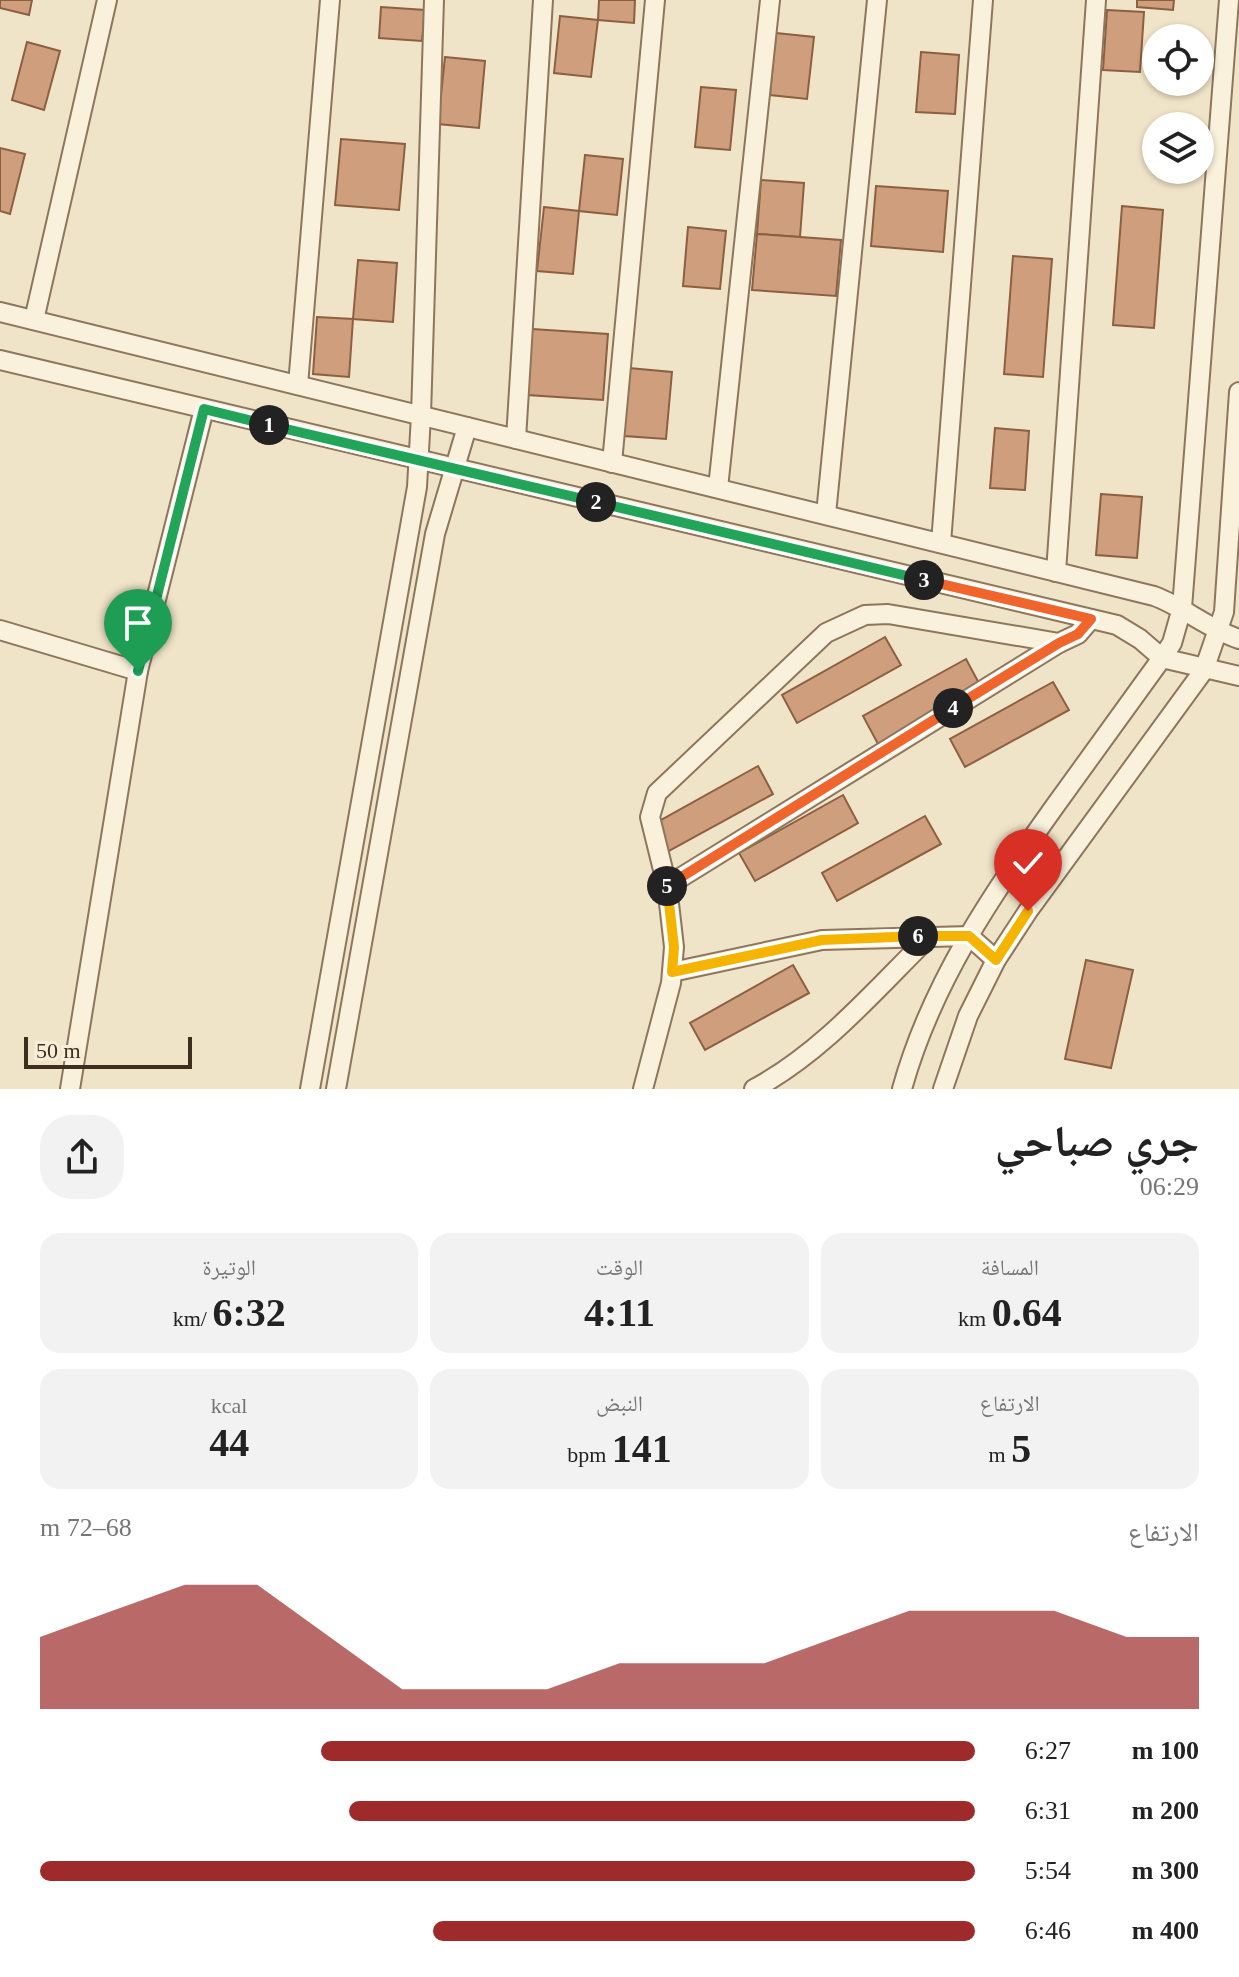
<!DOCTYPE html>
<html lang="ar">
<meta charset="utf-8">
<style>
:root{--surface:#fff;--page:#f2f2f2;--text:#222;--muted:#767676;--accent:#9e2a2b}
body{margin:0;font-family:"Times New Roman","Noto Naskh Arabic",serif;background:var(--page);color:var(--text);direction:rtl;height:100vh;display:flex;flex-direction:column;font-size:30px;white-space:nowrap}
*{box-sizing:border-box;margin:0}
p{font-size:26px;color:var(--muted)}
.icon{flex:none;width:44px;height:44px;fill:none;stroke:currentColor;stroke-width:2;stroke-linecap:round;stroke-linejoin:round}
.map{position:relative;height:1089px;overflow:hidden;direction:ltr}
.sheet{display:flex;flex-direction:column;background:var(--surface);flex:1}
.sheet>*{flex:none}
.tools{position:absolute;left:1142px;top:24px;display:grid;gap:16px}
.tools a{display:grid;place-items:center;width:72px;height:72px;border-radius:50%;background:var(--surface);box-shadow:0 2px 6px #0004;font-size:40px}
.scale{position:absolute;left:24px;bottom:20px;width:168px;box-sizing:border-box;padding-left:8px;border:4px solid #3d2e20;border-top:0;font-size:22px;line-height:28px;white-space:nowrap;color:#3d2e20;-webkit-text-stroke:6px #f7eed8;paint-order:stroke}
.pin{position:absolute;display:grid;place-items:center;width:68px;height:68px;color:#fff;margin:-82px -34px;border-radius:50% 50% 50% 0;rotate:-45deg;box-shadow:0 0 8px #0007}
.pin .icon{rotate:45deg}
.km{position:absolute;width:40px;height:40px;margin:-20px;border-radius:50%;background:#222;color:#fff;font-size:22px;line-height:40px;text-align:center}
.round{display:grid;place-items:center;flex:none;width:84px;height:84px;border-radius:32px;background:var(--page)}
.head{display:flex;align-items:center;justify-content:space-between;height:136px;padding:0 40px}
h1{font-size:44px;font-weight:700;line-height:60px}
.figures{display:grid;grid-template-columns:repeat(3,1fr);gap:12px;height:136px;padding:8px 40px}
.figures div{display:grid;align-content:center;border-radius:20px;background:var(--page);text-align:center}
.figures b{font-size:40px;font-weight:700}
.figures small{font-size:22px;font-weight:400}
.figures p{font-size:22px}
.chart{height:224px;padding:16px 40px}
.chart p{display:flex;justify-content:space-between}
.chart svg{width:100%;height:144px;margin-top:8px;fill:var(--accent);opacity:.7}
ul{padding:0 40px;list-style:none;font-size:26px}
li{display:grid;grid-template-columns:128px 96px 1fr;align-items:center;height:60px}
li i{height:20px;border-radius:10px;background:var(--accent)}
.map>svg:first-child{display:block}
.building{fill:#cf9f7d;stroke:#8d5f41;stroke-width:2}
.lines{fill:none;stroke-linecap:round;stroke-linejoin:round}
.minor-casing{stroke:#8d765c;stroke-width:22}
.minor{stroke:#faf1dc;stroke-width:18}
.split-1-casing{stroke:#fff;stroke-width:16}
.split-2-casing{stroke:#fff;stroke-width:16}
.split-3-casing{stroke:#fff;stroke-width:16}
.split-4-casing{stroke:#fff;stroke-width:16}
.split-5-casing{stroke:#fff;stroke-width:16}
.split-6-casing{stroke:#fff;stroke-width:16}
.split-7-casing{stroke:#fff;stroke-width:16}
.split-1{stroke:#22a559;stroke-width:10}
.split-2{stroke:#22a559;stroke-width:10}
.split-3{stroke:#22a559;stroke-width:10}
.split-4{stroke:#f0652b;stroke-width:10}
.split-5{stroke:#f0652b;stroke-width:10}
.split-6{stroke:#f5b400;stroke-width:10}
.split-7{stroke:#f5b400;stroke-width:10}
</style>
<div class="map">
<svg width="1239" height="1089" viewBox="0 0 1239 1089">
<rect width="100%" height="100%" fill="#f0e4c8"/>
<!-- building -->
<g class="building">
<polygon points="0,0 32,0 29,15 0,8"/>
<polygon points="599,0 635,0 634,23 598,20"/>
<polygon points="1137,0 1174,0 1173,10 1137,7"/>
<polygon points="381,7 425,10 422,41 379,38"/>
<polygon points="1107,10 1144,12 1140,72 1103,70"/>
<polygon points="560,16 598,20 591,77 554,73"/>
<polygon points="776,33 814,37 807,99 770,95"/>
<polygon points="27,42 60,51 44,110 12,100"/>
<polygon points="921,52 959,55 955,114 916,112"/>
<polygon points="445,57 485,61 479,128 438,124"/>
<polygon points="701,87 736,90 730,150 695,147"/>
<polygon points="341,139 405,144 399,210 335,205"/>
<polygon points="0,148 25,154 10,214 0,211"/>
<polygon points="585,155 623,159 617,215 579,211"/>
<polygon points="761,180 804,183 800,237 757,234"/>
<polygon points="876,186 948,191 943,252 871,246"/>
<polygon points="1122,206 1163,210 1154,328 1113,325"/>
<polygon points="544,207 579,211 573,274 537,271"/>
<polygon points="688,227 726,231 720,289 683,286"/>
<polygon points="757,234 841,240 836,296 752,290"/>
<polygon points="1013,256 1052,259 1043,377 1004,374"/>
<polygon points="358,260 397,263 393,322 353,319"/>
<polygon points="317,317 353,319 349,377 313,374"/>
<polygon points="532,329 608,334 603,400 527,395"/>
<polygon points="629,368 672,372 666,439 624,436"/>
<polygon points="995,428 1029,431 1025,490 990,488"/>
<polygon points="1101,494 1142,497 1137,558 1096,555"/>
<polygon points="885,637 901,665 797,723 782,695"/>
<polygon points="966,659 981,687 878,744 863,716"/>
<polygon points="1053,682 1069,710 965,767 950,739"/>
<polygon points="758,766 773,794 669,851 654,824"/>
<polygon points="843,795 858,823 755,881 739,853"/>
<polygon points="925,816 941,844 837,901 822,873"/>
<polygon points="1086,960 1133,970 1111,1068 1065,1059"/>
<polygon points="793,965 809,993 705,1050 690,1023"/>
</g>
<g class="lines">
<!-- minor casing -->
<g class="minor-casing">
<g id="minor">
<path d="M0 312 1154 596C1184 607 1208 629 1239 639"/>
<polyline points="34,320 107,0"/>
<polyline points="0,360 1117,625 1140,639 1162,658 1239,676"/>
<polyline points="298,385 330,0"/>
<polyline points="516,439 543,0"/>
<polyline points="612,463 655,0"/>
<polyline points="718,488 770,0"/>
<polyline points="826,514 877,0"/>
<polyline points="941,543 983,0"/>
<polyline points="1056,572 1096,0"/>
<polyline points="0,630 138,671"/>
<polyline points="667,886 1059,643"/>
<polyline points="672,972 822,940 969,936 996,960"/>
<polyline points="70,1089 138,671 204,409"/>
<polyline points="310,1089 417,487 421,415 434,0"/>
<polyline points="336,1089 435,534 467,427"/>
<polyline points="643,1089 671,983 674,947 667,886 650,817 657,793 826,633 865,615 888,614 1059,643 1078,634 1091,619"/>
<path d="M754 1089C823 1052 875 990 930 936"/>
<path d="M902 1089C931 984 992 894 1055 806 1091 757 1126 707 1162 658L1172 643 1182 608 1229 0"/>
<polyline points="943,1089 968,1016 996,960 1028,911 1204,670 1224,612 1239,392"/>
</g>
</g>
<!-- minor -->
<use href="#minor" class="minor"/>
</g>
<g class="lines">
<!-- split-1 casing -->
<g class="split-1-casing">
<polyline id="split-1" points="138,671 204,409 269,425"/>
</g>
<!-- split-2 casing -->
<g class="split-2-casing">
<polyline id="split-2" points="269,425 596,502"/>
</g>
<!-- split-3 casing -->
<g class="split-3-casing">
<polyline id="split-3" points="596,502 924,580"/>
</g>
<!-- split-4 casing -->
<g class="split-4-casing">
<polyline id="split-4" points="924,580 1091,619 1078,634 1059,643 953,708"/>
</g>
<!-- split-5 casing -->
<g class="split-5-casing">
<polyline id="split-5" points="667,886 953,708"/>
</g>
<!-- split-6 casing -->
<g class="split-6-casing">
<polyline id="split-6" points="667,886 674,947 672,972 822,940 918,936"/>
</g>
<!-- split-7 casing -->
<g class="split-7-casing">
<polyline id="split-7" points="918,936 969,936 996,960 1028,911"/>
</g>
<!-- split-1 -->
<use href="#split-1" class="split-1"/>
<!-- split-2 -->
<use href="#split-2" class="split-2"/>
<!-- split-3 -->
<use href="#split-3" class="split-3"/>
<!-- split-4 -->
<use href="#split-4" class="split-4"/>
<!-- split-5 -->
<use href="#split-5" class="split-5"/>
<!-- split-6 -->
<use href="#split-6" class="split-6"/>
<!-- split-7 -->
<use href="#split-7" class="split-7"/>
</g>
</svg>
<div class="tools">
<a><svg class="icon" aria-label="locate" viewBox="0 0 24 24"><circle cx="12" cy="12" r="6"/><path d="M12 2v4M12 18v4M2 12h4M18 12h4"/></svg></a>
<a><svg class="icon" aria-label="layers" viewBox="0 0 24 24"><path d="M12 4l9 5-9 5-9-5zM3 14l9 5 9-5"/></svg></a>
</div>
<div class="scale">50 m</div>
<div class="pin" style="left:138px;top:671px;background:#1e9e55"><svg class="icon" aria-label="arrive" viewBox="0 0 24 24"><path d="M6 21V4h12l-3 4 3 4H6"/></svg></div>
<div class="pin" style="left:1028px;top:911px;background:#d93025"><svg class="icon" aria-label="check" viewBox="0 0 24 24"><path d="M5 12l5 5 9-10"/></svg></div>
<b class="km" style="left:269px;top:425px">1</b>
<b class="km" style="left:596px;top:502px">2</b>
<b class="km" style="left:924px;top:580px">3</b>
<b class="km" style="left:953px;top:708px">4</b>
<b class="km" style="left:667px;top:886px">5</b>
<b class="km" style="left:918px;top:936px">6</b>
</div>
<section class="sheet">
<div class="head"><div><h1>جري صباحي</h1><p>06:29</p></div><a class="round"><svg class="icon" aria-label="share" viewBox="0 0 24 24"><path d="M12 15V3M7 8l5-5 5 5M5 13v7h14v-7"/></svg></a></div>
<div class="figures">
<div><p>المسافة</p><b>0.64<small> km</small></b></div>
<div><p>الوقت</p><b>4:11</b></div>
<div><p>الوتيرة</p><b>6:32<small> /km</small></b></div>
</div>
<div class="figures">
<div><p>الارتفاع</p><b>5<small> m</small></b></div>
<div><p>النبض</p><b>141<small> bpm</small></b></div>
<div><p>kcal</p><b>44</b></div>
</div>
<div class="chart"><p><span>الارتفاع</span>68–72 m</p>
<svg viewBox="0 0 160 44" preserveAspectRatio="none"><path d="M0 44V22L10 14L20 6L30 6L40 22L50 38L60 38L70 38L80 30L90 30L100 30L110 22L120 14L130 14L140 14L150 22L160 22V44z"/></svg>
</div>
<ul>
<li><b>100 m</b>6:27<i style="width:70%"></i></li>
<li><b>200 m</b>6:31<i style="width:67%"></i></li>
<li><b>300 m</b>5:54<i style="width:100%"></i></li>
<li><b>400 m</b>6:46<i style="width:58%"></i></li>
</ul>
</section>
